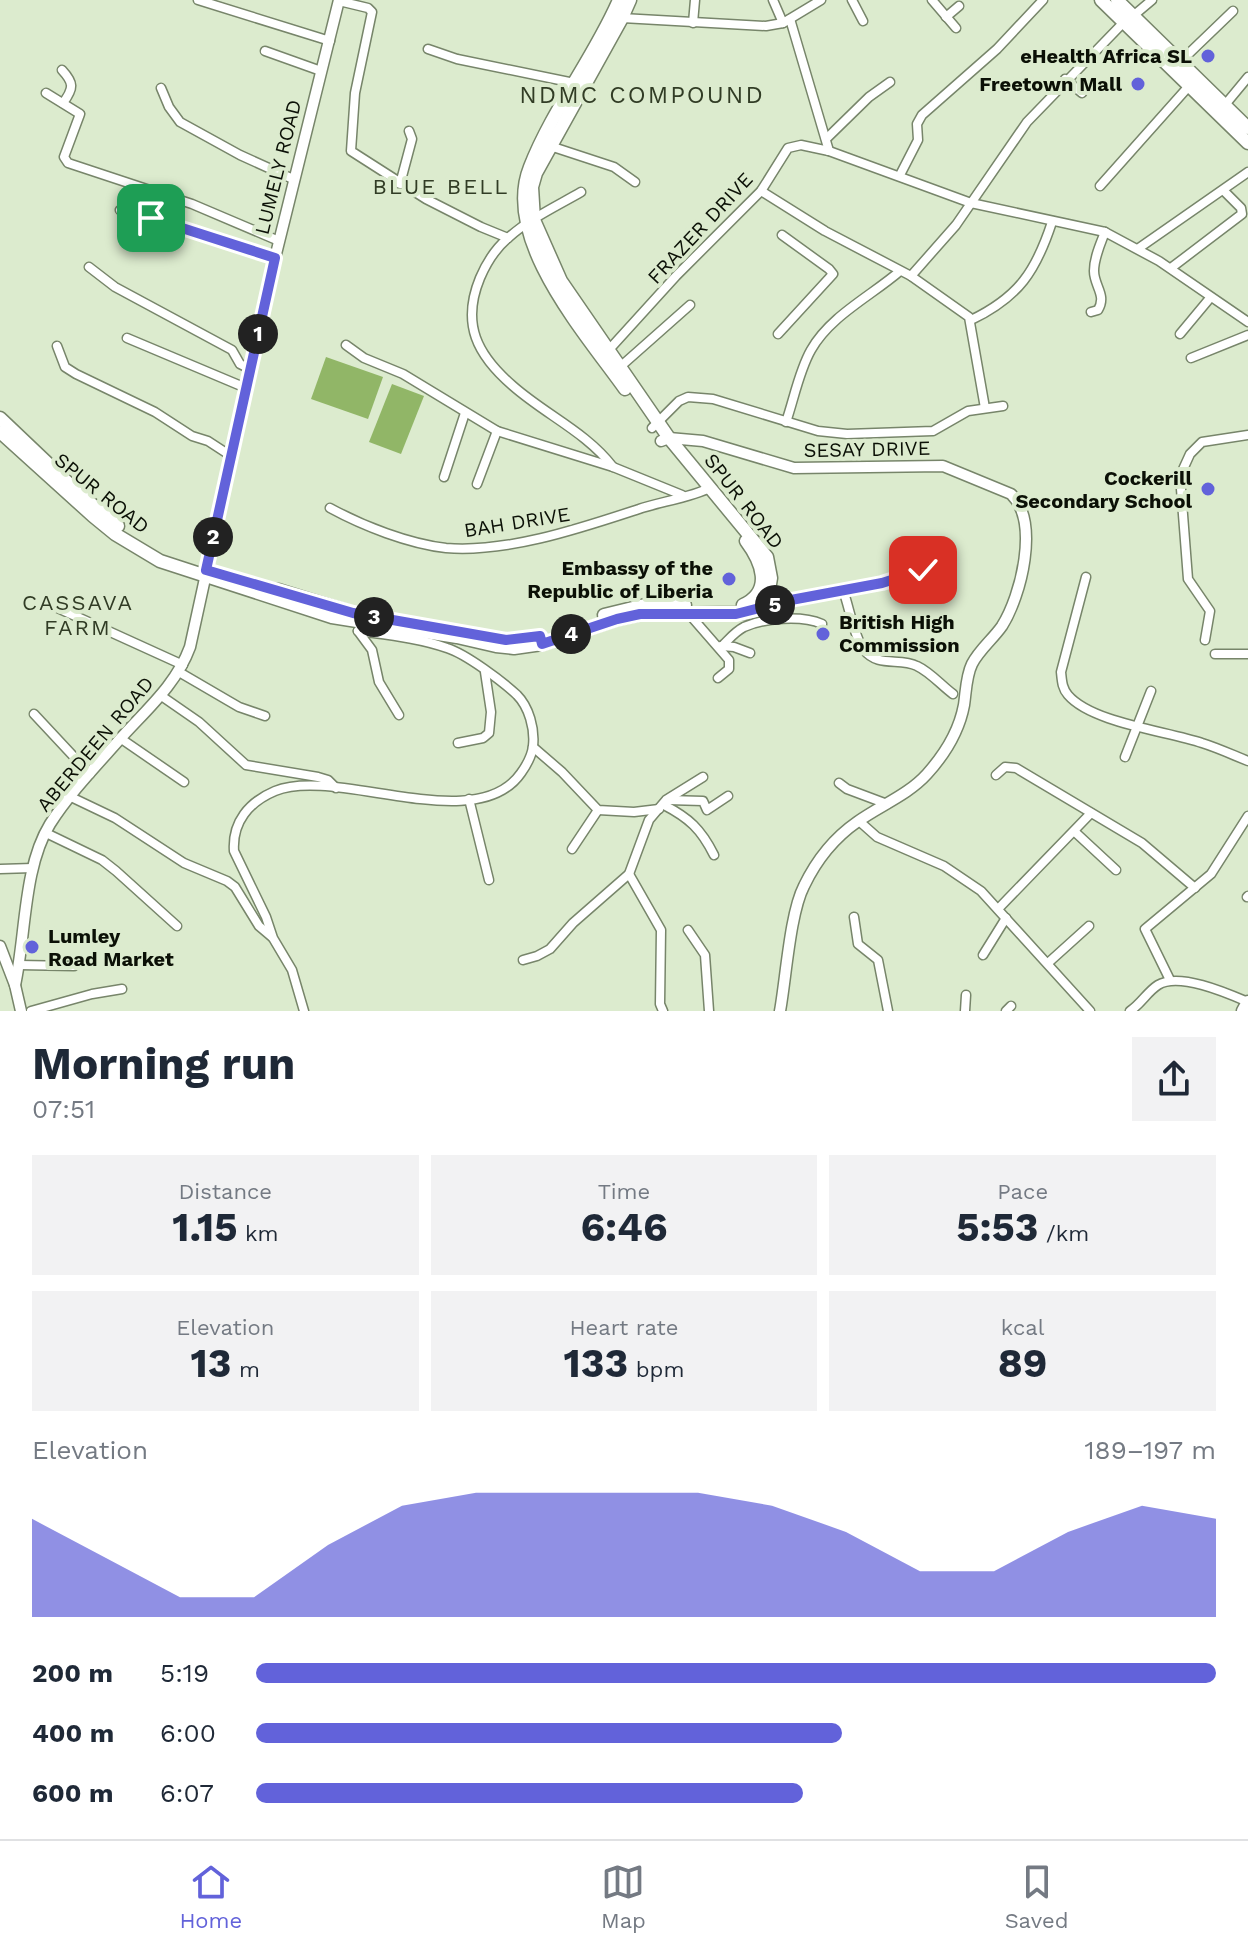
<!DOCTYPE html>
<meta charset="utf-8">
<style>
:root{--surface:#fff;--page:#f2f2f3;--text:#1f2937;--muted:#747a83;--line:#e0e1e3;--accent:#6262da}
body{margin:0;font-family:"Work Sans",sans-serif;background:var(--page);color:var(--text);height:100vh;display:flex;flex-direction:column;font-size:30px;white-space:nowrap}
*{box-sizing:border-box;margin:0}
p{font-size:26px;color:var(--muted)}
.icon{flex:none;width:44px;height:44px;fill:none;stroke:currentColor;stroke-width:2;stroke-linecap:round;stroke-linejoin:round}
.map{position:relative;height:1011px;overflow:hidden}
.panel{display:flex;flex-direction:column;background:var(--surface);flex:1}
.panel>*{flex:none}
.pin{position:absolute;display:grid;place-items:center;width:68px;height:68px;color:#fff;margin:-34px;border-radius:16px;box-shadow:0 4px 12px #0006}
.km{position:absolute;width:40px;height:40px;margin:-20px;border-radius:50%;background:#222;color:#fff;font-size:22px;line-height:40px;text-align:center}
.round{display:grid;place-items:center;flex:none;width:84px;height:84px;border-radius:0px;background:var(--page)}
.summary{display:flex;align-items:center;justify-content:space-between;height:136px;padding:0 32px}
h1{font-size:44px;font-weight:700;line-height:60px}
.figures{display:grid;grid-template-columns:repeat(3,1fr);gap:12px;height:136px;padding:8px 32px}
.figures div{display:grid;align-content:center;border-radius:0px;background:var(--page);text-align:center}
.figures b{font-size:40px;font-weight:700}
.figures small{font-size:22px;font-weight:400}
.figures p{font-size:22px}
.chart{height:224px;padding:16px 32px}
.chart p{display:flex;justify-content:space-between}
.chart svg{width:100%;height:144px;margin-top:8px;fill:var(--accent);opacity:.7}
ul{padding:0 32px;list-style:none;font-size:26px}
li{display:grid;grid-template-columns:128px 96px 1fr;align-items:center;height:60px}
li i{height:20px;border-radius:10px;background:var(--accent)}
.tab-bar{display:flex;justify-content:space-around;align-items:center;height:112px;border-top:2px solid var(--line);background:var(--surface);font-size:22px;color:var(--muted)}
.tab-bar a{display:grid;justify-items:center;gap:4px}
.tab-bar .selected{color:var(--accent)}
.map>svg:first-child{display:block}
.water{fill:#91b667}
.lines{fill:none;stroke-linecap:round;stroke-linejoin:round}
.minor-casing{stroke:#77856a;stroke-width:11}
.tertiary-casing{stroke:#77856a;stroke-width:13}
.primary-casing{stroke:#77856a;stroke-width:15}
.minor{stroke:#fff;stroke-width:8}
.tertiary{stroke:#fff;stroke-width:10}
.primary{stroke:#fff;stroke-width:12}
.route-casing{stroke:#fff;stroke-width:16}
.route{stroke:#6262da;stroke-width:10}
.poi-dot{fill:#6262da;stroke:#dcebce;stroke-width:3}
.labels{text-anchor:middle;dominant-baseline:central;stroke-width:8;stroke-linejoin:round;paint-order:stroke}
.poi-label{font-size:20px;font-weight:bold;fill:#0b1006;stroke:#dcebce;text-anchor:end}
.street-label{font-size:20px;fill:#0b1006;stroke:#dcebce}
.neighbourhood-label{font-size:22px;letter-spacing:2px;fill:#313c25;stroke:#dcebce}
.quarter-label{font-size:24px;letter-spacing:2px;fill:#313c25;stroke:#dcebce}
</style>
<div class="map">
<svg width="1248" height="1011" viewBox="0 0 1248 1011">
<rect width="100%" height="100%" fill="#dcebce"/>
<!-- water -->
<g class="water">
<polygon points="326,357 383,377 368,419 311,399"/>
<polygon points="392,384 424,396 401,454 369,442"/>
</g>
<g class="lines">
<!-- minor casing -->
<g class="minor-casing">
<g id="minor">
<polyline points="198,0 330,41"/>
<polyline points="773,0 783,23"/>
<polyline points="852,0 863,21"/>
<polyline points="932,0 956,28"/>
<polyline points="339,1 368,8 372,12 355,93 351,151 426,199 481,227 508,238"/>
<polyline points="1133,16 1152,0"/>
<polyline points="946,17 959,6"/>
<polyline points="622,18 766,26 783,23 821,0"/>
<polyline points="790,19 829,151"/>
<polyline points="693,23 695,0"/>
<polyline points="428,49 457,59 579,84"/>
<polyline points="265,51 321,71"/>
<polyline points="1180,62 1233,11"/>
<path d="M62 70C74 83 74 88 63 103"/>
<polyline points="1065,79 1082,93"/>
<polyline points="161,88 169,107 180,122 240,155 293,179"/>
<polyline points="46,93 80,114 64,157 68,163 192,204 279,241"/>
<polyline points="1224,106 1248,77"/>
<polyline points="826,139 869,97 890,82"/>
<polyline points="550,146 614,167 635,182"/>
<polyline points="900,175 918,140 917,124 922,115 997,49 1043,0"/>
<polyline points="400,184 412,139 409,131"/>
<polyline points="1100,186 1189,86"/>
<polyline points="761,191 825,231 911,276 969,317 985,408"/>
<path d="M581 192C557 206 529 219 508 238 496 248 486 264 480 278 461 324 477 355 513 386 546 415 586 432 613 467"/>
<polyline points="120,210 275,258"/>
<polyline points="1139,248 1248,172"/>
<polyline points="89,267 115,287 232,350 240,364 250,369"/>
<polyline points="1171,268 1242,214 1241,208 1224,191"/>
<polyline points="911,276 956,225 1027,122 1124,22"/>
<path d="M1091 312 1098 310C1107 295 1094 286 1094 271 1094 258 1100 245 1105 232"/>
<path d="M971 320C1019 297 1036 271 1052 222"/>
<polyline points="778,334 833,274 829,269 782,235"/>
<polyline points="1180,334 1210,298"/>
<polyline points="127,338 246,388"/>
<polyline points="346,345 364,358 403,374 497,431 613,467 682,495"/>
<polyline points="57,346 65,367 76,374 155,412 192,436 208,441 231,456"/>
<polyline points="606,353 676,276 761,191 788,148 801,145 829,151 971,203 1105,232 1159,261 1248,322"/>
<polyline points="1191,358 1248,335"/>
<polyline points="620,367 690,305"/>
<path d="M786 422C794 399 799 371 811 350 830 316 871 296 900 271"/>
<polyline points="652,428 679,401 688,397 713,399 818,431 847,434 933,431 968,411 1003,406"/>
<polyline points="444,477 465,413"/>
<polyline points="477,484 497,431"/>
<path d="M330 508C363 526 409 544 446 548 508 553 581 528 639 509 656 503 696 496 709 488"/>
<path d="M1086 577 1061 672C1062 681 1062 688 1068 695 1092 723 1167 731 1202 743 1218 748 1233 755 1248 761"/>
<path d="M843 590C849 606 854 637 864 650 878 668 900 657 917 666 930 672 941 685 953 694"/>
<polyline points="51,605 183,665"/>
<polyline points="757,609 882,583 923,570"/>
<polyline points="689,614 729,660 729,669 718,678"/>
<polyline points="358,631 372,650 379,682 399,715"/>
<polyline points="1205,640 1210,611 1188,579 1180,476 1190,454 1202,442 1248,435"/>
<path d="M724 644C730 638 736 631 744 627 764 618 802 615 822 624"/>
<polyline points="721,646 734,647 750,653"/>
<polyline points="1215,654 1248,654"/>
<polyline points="179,672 239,707 265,716"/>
<polyline points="160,695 199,722 246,765 318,777 328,780 336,788"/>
<polyline points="34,714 90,774"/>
<polyline points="120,738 184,782"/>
<polyline points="458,743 483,738 489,733 491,712 485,672"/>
<polyline points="533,747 562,772 598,810 634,812 659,809"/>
<polyline points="1125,757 1151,691"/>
<polyline points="996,775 1005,767 1016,768 1142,843 1195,888"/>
<polyline points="839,783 847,789 887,804"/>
<polyline points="71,797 115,818 184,863 227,881 235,887 259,926 272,937"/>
<polyline points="469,799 489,880"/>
<polyline points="668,800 703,801 707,810 728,796"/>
<path d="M664 805C689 818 701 829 714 855"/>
<polyline points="859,821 877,837 944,866 981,891 1090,1011"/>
<polyline points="1075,832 1116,870"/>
<polyline points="46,833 102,860 116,871 177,926"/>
<polyline points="572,849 598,810"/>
<polyline points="0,869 33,868"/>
<polyline points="629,874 661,930 660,1004 663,1011"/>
<polyline points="1247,897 1248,896"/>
<polyline points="998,909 1091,813"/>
<polyline points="854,917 858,944 878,960 888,1011"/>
<polyline points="688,930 705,955 709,1011"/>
<polyline points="983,955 1006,918"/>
<polyline points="523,960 537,956 550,949 573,923 629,874 649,820 666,800 703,777"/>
<polyline points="1048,963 1089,926"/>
<polyline points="19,965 74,966"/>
<polyline points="1170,980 1145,929 1211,874 1248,816"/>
<polyline points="31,1011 92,994 122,989"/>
<path d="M304 1011 292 970 273 938 266 917 234 851C232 822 249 802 275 791 336 766 476 838 521 773 526 766 532 755 533 746 535 729 529 707 517 695 502 681 466 654 447 648 419 638 387 635 358 631"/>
<polyline points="965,1011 966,995"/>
<polyline points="1006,1011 1011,1006"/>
<path d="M1130 1011C1141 1004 1147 992 1158 985 1179 972 1227 993 1248 1002"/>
</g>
</g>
<!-- tertiary casing -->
<g class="tertiary-casing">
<g id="tertiary">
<path d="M661 441 669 438 703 441 794 468 943 466 1011 494C1040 522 1021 596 1002 626 993 639 979 650 972 664 966 676 966 692 964 705 959 732 945 754 927 774 908 795 881 805 857 822 834 838 816 861 804 886 790 913 786 978 780 1011"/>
<polyline points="0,946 15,985 21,1011"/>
<path d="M15 985C26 935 23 868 50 824 69 794 96 766 120 739 146 710 176 685 190 647L275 258 339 0"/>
</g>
</g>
<!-- primary casing -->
<g class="primary-casing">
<g id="primary">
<path d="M619 0C594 58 553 108 530 167 501 239 586 334 625 389"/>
<polyline points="1101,0 1248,143"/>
<polyline points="1117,0 1248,128"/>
<polyline points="0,418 81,495 118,526"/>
<polyline points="0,432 93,516 115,534 160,561 332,617 457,637 496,646 514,648 542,644 617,619 640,614 745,613 761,603 769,590 771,578 767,557 669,438 561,281 534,220 532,187 536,173 622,18 630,0"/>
<polyline points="278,590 349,612"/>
<path d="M743 605C774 591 761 561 746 541"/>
<polyline points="604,615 645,605 685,605"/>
<polyline points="1243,1011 1248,1002"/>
</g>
</g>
<!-- minor -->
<use href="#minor" class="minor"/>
<!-- tertiary -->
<use href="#tertiary" class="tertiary"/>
<!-- primary -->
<use href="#primary" class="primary"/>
</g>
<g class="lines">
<!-- route casing -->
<g class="route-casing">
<polyline id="route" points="151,218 275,258 206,570 353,613 506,640 540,636 542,644 617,619 640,614 736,614 791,600 882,583 923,570"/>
</g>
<!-- route -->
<use href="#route" class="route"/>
</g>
<!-- markers -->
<g class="poi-dot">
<circle cx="1208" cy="56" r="8"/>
<circle cx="1138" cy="84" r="8"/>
<circle cx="1208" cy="489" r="8"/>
<circle cx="729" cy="579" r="8"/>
<circle cx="823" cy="634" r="8"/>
<circle cx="32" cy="947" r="8"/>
</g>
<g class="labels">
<!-- poi labels -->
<g class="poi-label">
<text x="1192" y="56">eHealth Africa SL</text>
<text x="1122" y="84">Freetown Mall</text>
<text x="1192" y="478">Cockerill<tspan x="1192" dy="23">Secondary School</tspan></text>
<text x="713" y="568">Embassy of the<tspan x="713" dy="23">Republic of Liberia</tspan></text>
<text x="839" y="622" text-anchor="start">British High<tspan x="839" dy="23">Commission</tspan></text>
<text x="48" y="936" text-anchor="start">Lumley<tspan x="48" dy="23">Road Market</tspan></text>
</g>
<!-- street labels -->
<g class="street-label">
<text transform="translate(278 167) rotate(-76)">LUMELY ROAD</text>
<text transform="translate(700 228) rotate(-47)">FRAZER DRIVE</text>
<text transform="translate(867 449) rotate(-1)">SESAY DRIVE</text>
<text transform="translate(102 493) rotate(39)">SPUR ROAD</text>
<text transform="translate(744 501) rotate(52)">SPUR ROAD</text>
<text transform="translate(517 522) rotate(-9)">BAH DRIVE</text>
<text transform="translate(95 744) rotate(-50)">ABERDEEN ROAD</text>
</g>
<!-- neighbourhood labels -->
<g class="neighbourhood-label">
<text x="441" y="186">BLUE BELL</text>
<text x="78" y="602">CASSAVA<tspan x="78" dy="25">FARM</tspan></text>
</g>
<!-- quarter labels -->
<g class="quarter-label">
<text x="642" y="95">NDMC COMPOUND</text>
</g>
</g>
</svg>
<div class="pin" style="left:151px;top:218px;background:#1e9e55"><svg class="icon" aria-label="arrive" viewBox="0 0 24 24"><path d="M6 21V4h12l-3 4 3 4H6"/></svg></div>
<div class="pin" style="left:923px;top:570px;background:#d93025"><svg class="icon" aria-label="check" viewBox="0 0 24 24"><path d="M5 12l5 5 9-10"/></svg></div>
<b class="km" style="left:258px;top:334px">1</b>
<b class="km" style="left:213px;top:537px">2</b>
<b class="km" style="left:374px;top:617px">3</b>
<b class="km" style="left:571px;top:634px">4</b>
<b class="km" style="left:775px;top:605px">5</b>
</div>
<section class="panel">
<div class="summary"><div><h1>Morning run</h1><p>07:51</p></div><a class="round"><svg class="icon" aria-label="share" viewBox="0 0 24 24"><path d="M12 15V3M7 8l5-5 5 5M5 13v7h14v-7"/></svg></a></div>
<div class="figures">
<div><p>Distance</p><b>1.15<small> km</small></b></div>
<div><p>Time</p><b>6:46</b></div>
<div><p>Pace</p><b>5:53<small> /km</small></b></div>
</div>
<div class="figures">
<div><p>Elevation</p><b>13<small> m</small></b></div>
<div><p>Heart rate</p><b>133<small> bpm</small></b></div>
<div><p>kcal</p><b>89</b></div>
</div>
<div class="chart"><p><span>Elevation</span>189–197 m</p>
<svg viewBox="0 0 160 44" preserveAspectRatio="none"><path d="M0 44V14L10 26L20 38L30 38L40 22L50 10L60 6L70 6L80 6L90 6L100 10L110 18L120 30L130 30L140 18L150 10L160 14V44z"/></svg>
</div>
<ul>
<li><b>200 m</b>5:19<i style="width:100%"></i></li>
<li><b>400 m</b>6:00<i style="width:61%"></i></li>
<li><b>600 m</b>6:07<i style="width:57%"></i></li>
</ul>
</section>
<nav class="tab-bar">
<a class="selected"><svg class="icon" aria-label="home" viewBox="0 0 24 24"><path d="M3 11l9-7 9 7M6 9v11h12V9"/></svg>Home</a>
<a><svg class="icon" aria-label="map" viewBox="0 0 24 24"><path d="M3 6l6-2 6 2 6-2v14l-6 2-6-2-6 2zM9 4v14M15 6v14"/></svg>Map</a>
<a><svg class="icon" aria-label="saved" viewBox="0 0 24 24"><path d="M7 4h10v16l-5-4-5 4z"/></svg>Saved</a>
</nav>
